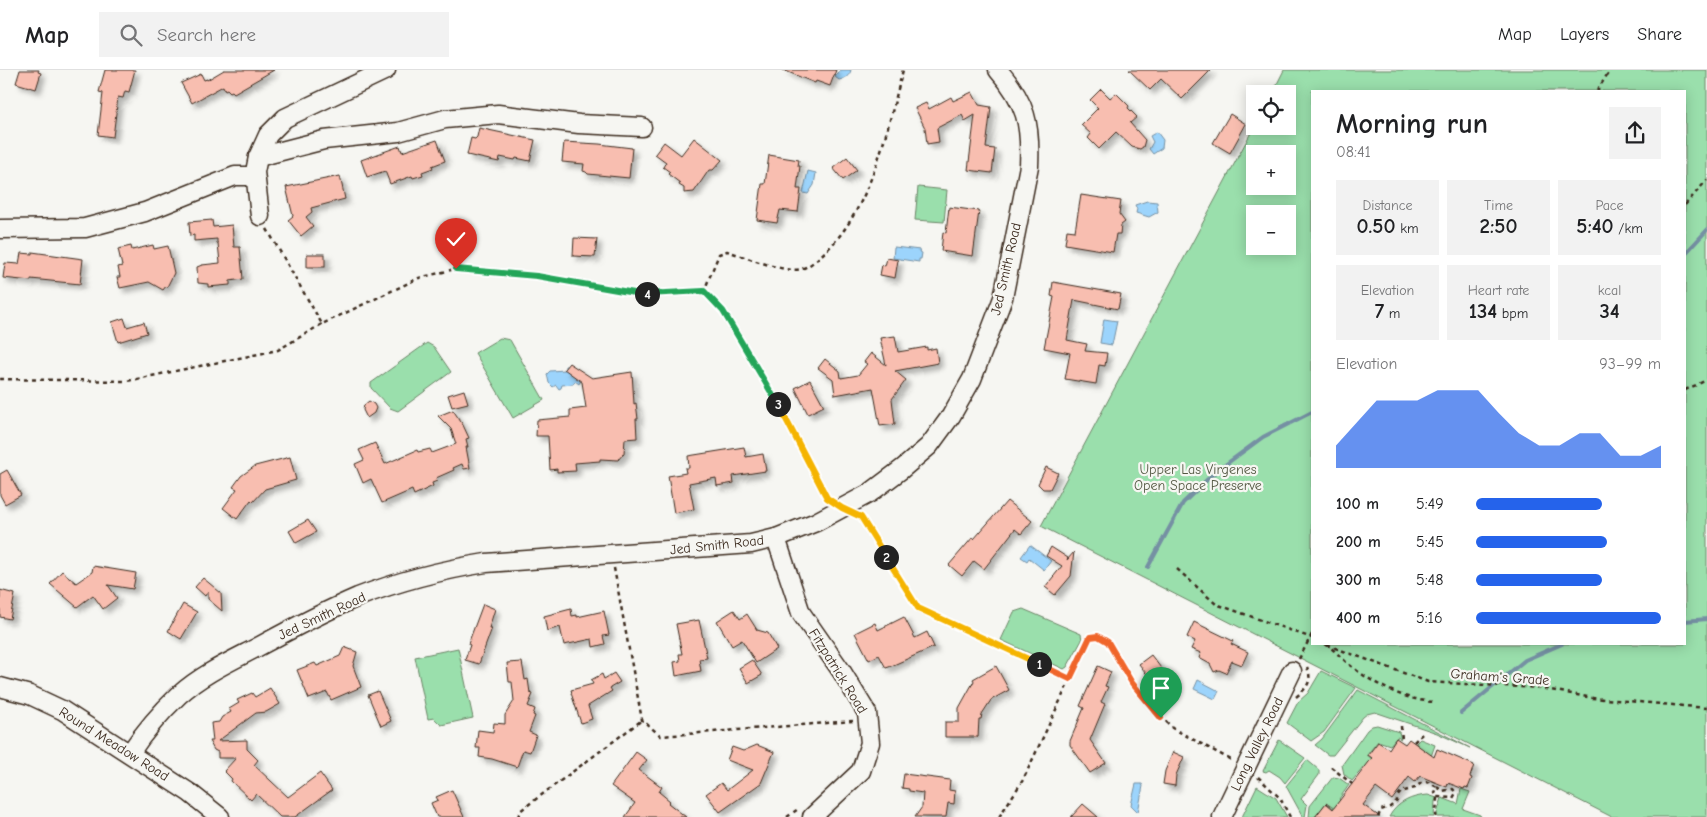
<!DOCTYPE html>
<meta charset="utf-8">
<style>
:root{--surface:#fff;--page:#f2f2f2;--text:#202124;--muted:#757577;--line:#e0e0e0;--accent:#2563eb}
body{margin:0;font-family:"Comic Neue",sans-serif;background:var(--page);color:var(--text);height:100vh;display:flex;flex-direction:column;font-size:19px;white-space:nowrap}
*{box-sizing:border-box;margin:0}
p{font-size:16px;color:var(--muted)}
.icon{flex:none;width:28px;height:28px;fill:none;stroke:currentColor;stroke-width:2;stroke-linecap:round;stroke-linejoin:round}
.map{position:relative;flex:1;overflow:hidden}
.panel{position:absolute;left:1311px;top:20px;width:375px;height:555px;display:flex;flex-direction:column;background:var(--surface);border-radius:0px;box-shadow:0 2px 12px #0003}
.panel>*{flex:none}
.controls{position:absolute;left:1246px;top:15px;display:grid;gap:10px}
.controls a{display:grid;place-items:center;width:50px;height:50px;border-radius:0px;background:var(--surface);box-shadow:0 2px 12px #0003;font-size:25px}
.pin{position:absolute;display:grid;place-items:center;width:42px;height:42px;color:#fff;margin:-51px -21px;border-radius:50% 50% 50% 0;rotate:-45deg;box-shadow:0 0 5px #0007}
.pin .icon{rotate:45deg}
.km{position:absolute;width:25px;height:25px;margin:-12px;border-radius:50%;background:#222;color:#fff;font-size:14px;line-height:25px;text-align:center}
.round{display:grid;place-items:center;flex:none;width:52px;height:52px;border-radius:0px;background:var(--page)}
.summary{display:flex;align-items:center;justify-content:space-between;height:85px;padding:0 25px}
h1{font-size:28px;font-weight:800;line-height:38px}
.metrics{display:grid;grid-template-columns:repeat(3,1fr);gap:8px;height:85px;padding:5px 25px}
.metrics div{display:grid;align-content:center;border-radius:0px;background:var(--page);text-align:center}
.metrics b{font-size:21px;font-weight:800}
.metrics small{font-size:14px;font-weight:400}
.metrics p{font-size:14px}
.chart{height:140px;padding:10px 25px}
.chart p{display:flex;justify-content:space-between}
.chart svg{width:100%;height:90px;margin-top:5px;fill:var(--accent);opacity:.7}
ul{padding:0 25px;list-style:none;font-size:16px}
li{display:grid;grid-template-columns:80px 60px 1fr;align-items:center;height:38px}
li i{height:12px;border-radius:6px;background:var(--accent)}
header{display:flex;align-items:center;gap:30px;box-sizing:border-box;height:70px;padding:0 25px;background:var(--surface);border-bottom:1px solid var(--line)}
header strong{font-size:24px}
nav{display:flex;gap:28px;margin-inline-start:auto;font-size:18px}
.search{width:350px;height:45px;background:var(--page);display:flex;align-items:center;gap:12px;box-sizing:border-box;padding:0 18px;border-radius:0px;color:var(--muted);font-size:19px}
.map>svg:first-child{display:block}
.green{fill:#9adfac;stroke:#6a8465;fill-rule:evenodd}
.water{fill:#9cd4fc;stroke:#7590a3}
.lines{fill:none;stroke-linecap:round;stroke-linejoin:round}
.stream{stroke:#7590a3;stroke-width:4}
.building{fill:#f8beb0;stroke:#3b2a1e;filter:url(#shadow)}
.minor-casing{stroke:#3b2a1e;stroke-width:21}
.path{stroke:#3b2a1e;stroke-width:2.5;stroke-dasharray:4 4;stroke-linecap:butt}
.minor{stroke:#f6f6f2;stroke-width:18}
.split-1-casing{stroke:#fff;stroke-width:10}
.split-2-casing{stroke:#fff;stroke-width:10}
.split-3-casing{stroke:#fff;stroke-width:10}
.split-4-casing{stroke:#fff;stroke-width:10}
.split-5-casing{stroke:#fff;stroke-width:10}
.split-1{stroke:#f0652b;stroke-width:6}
.split-2{stroke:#f5b400;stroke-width:6}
.split-3{stroke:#f5b400;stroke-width:6}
.split-4{stroke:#22a559;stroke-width:6}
.split-5{stroke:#22a559;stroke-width:6}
.labels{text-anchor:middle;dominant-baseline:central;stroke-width:4.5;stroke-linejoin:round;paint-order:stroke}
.street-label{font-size:14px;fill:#3b2a1e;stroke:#f6f6f2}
.park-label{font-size:14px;fill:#535742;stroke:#f6f6f2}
</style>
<header>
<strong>Map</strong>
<div class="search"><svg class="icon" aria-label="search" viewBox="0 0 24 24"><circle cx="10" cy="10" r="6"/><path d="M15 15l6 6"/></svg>Search here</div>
<nav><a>Map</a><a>Layers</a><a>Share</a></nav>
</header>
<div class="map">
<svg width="1707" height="747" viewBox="0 0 1707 747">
<defs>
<filter id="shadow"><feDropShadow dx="4.5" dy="4.5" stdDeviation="2.5" flood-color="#0004"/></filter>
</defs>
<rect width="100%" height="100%" fill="#f6f6f2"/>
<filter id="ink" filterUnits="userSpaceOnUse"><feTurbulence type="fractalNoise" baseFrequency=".02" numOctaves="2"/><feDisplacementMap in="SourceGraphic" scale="10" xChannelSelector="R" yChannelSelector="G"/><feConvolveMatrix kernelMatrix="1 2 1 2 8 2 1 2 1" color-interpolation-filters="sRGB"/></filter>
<g filter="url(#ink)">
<!-- green -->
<g class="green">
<path d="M1284 0H1707V747H1612L1041 456 1255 55 1288 56V24H1272ZM1312 21H1685V574H1312ZM1255 84H1288V116H1255ZM1255 144H1288V176H1255Z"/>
<polygon points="918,117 947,120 944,152 915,150"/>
<polygon points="500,268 510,270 544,330 513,348 475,283"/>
<polygon points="427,273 434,277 451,302 398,341 390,338 371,318 371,313"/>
<polygon points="1023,539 1081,564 1082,570 1067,597 1064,599 1001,570 1014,542"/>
<polygon points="458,578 473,648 441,655 434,648 428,649 415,587"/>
<polygon points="1321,601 1356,618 1324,662 1311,671 1287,653 1298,632 1308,623"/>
<polygon points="1358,620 1470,678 1437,663 1375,642 1367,644 1363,647 1333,685 1328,685 1315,675 1322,669"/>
<polygon points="1377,655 1399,662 1401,669 1397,667 1390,675 1378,671 1367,685 1379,694 1373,703 1364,697 1352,711 1344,704 1342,695 1367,660 1372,656"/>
<polygon points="1420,669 1435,675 1429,692 1416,673"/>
<polygon points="1279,670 1305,688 1285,713 1280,707 1269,700 1266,702 1263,701"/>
<polygon points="1307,690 1319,700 1319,705 1301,729 1307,735 1305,747 1303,747 1286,716"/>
<polygon points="1333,707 1339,708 1349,715 1339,729 1344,734 1338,741 1326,733 1315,747 1309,747 1310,736"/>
<polygon points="1257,716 1276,728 1287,747 1242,747"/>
<polygon points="1461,719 1470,722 1463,739 1480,745 1481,747 1437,747 1437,743 1442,728 1458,734"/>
<path d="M1428 725 1437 728 1435 731 1434 747H1389C1397 732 1412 726 1428 725Z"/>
</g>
<!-- water -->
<g class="water">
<path d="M840 0H851C850 6 844 9 839 10L835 7Z"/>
<polygon points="1157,62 1163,70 1162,78 1153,84 1149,79 1153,72 1150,66"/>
<polygon points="808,101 816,103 814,115 808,124 803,123"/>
<polygon points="1147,131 1157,132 1158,142 1149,147 1136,143 1137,139 1135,135"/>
<polygon points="894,177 920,180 919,182 922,183 921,189 919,189 919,192 893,188"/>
<polygon points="1104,249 1117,251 1112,275 1100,273"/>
<polygon points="565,296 571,296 581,310 579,314 575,311 573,314 562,315 561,318 559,319 556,315 553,317 549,313 547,304 550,301 565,300"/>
<polygon points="1030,475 1051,491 1044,500 1029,488 1027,491 1021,487"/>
<polygon points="1198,610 1219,621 1215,629 1194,619"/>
<polygon points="1136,714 1142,714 1143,716 1138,742 1131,735"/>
</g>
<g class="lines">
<!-- stream -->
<g class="stream">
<polyline points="1685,184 1707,160"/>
<polyline points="1148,497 1183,433 1214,403 1263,367 1312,342"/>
<polyline points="1685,551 1707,549"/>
<polyline points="1461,643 1525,590 1562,574"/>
</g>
</g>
<!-- building -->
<g class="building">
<polygon points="20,0 39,0 38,2 41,3 36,19 16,13"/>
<polygon points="105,0 135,0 129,22 125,21 123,28 118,27 113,67 98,65 103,23 99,22"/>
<polygon points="224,0 274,0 234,23 232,21 230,22 227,19 225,20 223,16 192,33 181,13 201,4 204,10 207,9 207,10"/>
<polygon points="783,0 836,0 830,16 816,11 815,13"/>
<polygon points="1129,0 1211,0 1182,29 1161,9 1150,20"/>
<polygon points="1101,19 1110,28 1116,23 1129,36 1128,38 1137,47 1130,53 1145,70 1143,77 1140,79 1132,77 1116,62 1099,79 1088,68 1091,64 1081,55 1098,38 1090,30"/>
<polygon points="972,22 979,35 991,37 986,78 995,79 992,103 968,100 975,45 965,51 962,45 937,58 939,72 927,74 925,58 915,38 926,33 929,39 951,27 953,31"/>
<polygon points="1230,44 1246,54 1230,83 1213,73"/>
<polygon points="479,58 535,70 530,91 516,88 515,90 500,87 499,92 467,85 471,68 475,69 477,67"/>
<polygon points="694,68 722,90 713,100 709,100 694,122 684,123 684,118 679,115 680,113 668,104 670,102 663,97 666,92 655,84 664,72 681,85"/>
<polygon points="437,70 445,91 432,96 433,98 422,102 423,105 413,108 412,106 390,114 385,101 367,107 361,90 400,76 402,82"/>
<polygon points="564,72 599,74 632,78 629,108 588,104 586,102 583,101 584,94 562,92"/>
<polygon points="769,85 799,90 798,96 800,96 797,119 801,119 798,142 780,140 777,153 757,150 762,114 765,114"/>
<polygon points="847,87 857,100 843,110 833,98"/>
<polygon points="340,106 345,129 311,138 312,142 306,147 313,156 301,166 288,150 293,146 286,117"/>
<polygon points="1081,125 1121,131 1119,144 1125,152 1121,155 1120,164 1116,164 1113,182 1065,174 1067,160 1075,161"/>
<polygon points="949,137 979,141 973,186 941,181 943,162 946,163"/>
<polygon points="212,150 213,157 232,155 234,177 240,177 243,209 230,211 230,215 208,217 208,214 198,213 197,197 202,195 220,193 218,173 217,173 217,169 194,171 194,165 190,166 189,152"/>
<polygon points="574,168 597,169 595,187 573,186"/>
<polygon points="153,175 154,179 168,176 174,203 167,217 166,216 163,220 149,212 120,218 117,207 120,207 118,197 122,196 118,179 131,176 132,180"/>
<polygon points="32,182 83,189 80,214 31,209 31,211 3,208 5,193 19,194 21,183 32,184"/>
<rect x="307" y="184" width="18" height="13"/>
<polygon points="887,188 898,190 895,208 880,205 882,195 885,196"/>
<polygon points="1053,212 1121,224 1118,239 1074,230 1067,270 1087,274 1085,281 1107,283 1105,296 1099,295 1096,314 1065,309 1070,283 1044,278 1054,227 1051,226"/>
<polygon points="124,248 127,257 144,252 147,263 118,272 112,252"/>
<polygon points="895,266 898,282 927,277 927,280 936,278 938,293 895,301 906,310 892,329 895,354 880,356 873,318 835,325 833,309 818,298 825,289 840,301 841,308 858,305 867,294 864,292 871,283 886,295 880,268"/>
<polygon points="569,293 592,308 632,302 634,334 636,333 638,349 636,349 637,368 625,369 624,383 618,390 600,389 600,391 575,393 576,401 557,402 557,399 550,400 548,366 536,366 537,350 570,347 570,340 586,338 582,312 564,299"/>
<polygon points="810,310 824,336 808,344 795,318"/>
<polygon points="464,320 468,333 452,337 448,325"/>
<polygon points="369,331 374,334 376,338 374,343 367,348 363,340 364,335"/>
<polygon points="453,340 463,355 469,368 466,369 468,377 466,377 470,398 464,399 462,394 453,398 454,400 436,408 437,411 432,413 433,416 414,425 412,420 382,433 371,409 363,413 355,394 364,390 359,380 375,373 385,394 417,380 418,382 430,379 432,383 456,374 451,359 438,346"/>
<polygon points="744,377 746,387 763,384 766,401 733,406 734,413 717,416 716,408 689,413 694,439 674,443 668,406 686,403 685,398 689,398 688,386"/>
<polygon points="290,387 296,410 265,419 253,432 251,430 237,449 223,438 237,419 233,417 241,406 255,396"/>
<polygon points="1046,397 1058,403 1050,419 1043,419 1038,414"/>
<polygon points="7,400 21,425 5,434 0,425 0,404"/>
<polygon points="1007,431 1032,451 1021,464 1015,459 984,499 974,491 962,506 949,495 973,467 974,469"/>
<polygon points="308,450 316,462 296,473 289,461"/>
<polygon points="1051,477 1068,488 1067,490 1074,482 1071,506 1055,525 1045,517 1062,496 1046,486"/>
<polygon points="93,496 136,503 133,519 108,515 117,528 103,539 93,525 77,537 50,514 62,501 76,513 92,502"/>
<polygon points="203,508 221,523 222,541 208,529 208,521 205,526 195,517"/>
<polygon points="0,520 15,524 10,549 0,547"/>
<polygon points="183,534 197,542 181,569 168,561"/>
<polygon points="483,534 495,539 489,558 492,558 479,594 465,590 470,575 468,574"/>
<polygon points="571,539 572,546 577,545 577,547 604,541 609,565 603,566 605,574 593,577 592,569 564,575 560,557 547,561 544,546"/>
<polygon points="734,540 740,549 747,544 757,560 768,563 777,579 756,593 742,570 732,576 717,551"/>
<polygon points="904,547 915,568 927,562 934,577 889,597 886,598 879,585 869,590 855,563 875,553 878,560"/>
<polygon points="699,550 707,588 699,589 701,601 676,606 674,592 680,591 679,584 682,584 676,554"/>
<polygon points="1194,552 1233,571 1231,574 1248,582 1242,595 1232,591 1226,603 1219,600 1214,602 1210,594 1199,588 1201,583 1191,579 1195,571 1187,567"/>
<polygon points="344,577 357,582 353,596 361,617 331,630 327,622 309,629 297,600 315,593 317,596 340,586"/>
<polygon points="1151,585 1164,602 1152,611 1139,594"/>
<polygon points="752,590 762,605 748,613 739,598"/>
<polygon points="522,592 525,610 528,609 530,623 533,624 528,636 535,639 533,645 535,646 529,662 536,665 530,682 523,680 517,697 492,689 479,687 480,678 476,678 478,660 493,662 494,653 505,654 505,645 514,631 512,612 509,612 507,593"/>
<polygon points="996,596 1009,620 991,630 982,644 981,649 979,649 978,667 945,667 945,652 959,652 959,638 974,611 973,609"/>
<polygon points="1098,596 1111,602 1105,616 1108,617 1101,632 1105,634 1090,670 1106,693 1090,703 1070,675 1070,671 1084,638 1080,636"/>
<polygon points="614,603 620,612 610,618 612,621 588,636 592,649 581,653 571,623 572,623 571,620 593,614 591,610 602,604 604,609"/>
<polygon points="270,618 280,634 266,642 256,643 218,671 247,670 247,679 258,690 254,695 288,727 320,703 332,720 295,747 280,747 256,724 251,730 231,711 232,709 224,701 236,688 218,688 218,682 214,680 209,671 213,671 211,653 219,652 222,647 231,642 229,639 239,633 237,630 252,623 255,627"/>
<polygon points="378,621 391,651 381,656 368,625"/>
<polygon points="1396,668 1405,674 1409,669 1434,687 1437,679 1474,695 1470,707 1472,708 1468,718 1465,717 1464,719 1448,713 1447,717 1420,706 1415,712 1409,707 1392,730 1376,718 1363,735 1380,747 1315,747 1326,733 1333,739 1372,688 1368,685 1378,672 1389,679"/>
<polygon points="757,675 774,682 761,713 720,742 706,724 721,713 727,720 753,700 727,690 732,677 743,681"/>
<polygon points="636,682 647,690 639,700 662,717 659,722 670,731 668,733 686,747 625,747 635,733 611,716"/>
<polygon points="1173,682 1184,687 1176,705 1175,716 1163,714 1165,701"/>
<polygon points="904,704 950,710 949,720 955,721 954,734 948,733 946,747 915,747 922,737 923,723 909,721 909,719 902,718"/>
<polygon points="452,720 464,747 437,747 431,733 438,730 436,727"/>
<polygon points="1083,734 1098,747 1071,747"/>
</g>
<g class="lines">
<!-- minor casing -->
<g class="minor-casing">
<g id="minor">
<polyline points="258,87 324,70 398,62 445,49 498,44 579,54 642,57"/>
<polyline points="260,146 255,102 258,87 268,65 285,48 386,0"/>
<polyline points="0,159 85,158 145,142 235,106 255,106"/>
<polyline points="776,468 801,543 842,602 867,643 870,673 861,701 812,747"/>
<polyline points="0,617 30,625 62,640 190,723 220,747"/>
<path d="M130 683C144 662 160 643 179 625 201 605 229 592 256 578 289 560 323 542 358 527 399 511 442 500 486 493L751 474 776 468 816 452 870 423 902 399 929 376 951 346 972 309 1003 228 1029 96C1031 54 1026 32 998 0"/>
<polyline points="1222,747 1292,601"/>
</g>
</g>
<!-- path -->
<g class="path">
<polyline points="1597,21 1610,0"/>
<polyline points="1685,135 1707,110"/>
<path d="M267 159 322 254 419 208 455 199 537 206 640 224 704 221 719 184 727 181C743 186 787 204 801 199 811 196 818 188 826 181 872 137 887 59 903 0"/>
<polyline points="704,221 723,241 780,338 829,429"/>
<polyline points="0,309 127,311 278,280 322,254"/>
<polyline points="1685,320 1707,310"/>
<polyline points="858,445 861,447 918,538 1070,609"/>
<polyline points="614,498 642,650 661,666 853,651"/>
<polyline points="1177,499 1216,534 1312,568"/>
<path d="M1325 574C1334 579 1342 589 1351 596 1375 615 1406 631 1436 632"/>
<polyline points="1327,575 1428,612 1540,618 1593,628 1707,638"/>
<polyline points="1299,589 1312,564"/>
<path d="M1296 627C1307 618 1313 611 1307 597"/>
<polyline points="1401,656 1402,671"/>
<polyline points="1414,672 1422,664"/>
<polyline points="1331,697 1352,714"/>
<polyline points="1258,707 1280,728 1290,747"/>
<polyline points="1437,717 1443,721 1453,719 1456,723 1453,728 1437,727"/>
<polyline points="518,747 520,741 642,650"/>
<polyline points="787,747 798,739"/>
<polyline points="999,747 1023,710 1090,567 1098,566 1108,572 1132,613 1172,658 1233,691"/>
<polyline points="1378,747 1381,740 1390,737 1397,731 1397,727 1401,722 1415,718 1421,713 1428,712 1437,717 1435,723 1437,727 1436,747"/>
</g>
<!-- minor -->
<use href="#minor" class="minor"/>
</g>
</g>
<g class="lines" filter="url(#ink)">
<!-- split-1 casing -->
<g class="split-1-casing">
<polyline id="split-1" points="1039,594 1070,609 1090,567 1098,566 1108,572 1132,613 1161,648"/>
</g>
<!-- split-2 casing -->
<g class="split-2-casing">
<polyline id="split-2" points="886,487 918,538 1039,594"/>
</g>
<!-- split-3 casing -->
<g class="split-3-casing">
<polyline id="split-3" points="778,334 827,428 842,438 861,447 886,487"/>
</g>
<!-- split-4 casing -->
<g class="split-4-casing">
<polyline id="split-4" points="647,224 704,221 723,241 778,334"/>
</g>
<!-- split-5 casing -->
<g class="split-5-casing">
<polyline id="split-5" points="456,199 537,206 640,224 647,224"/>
</g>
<!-- split-1 -->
<use href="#split-1" class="split-1"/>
<!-- split-2 -->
<use href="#split-2" class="split-2"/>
<!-- split-3 -->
<use href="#split-3" class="split-3"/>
<!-- split-4 -->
<use href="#split-4" class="split-4"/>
<!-- split-5 -->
<use href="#split-5" class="split-5"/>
</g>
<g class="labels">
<!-- street labels -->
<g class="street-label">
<text transform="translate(1006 199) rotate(-77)">Jed Smith Road</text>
<text transform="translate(717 475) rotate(-6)">Jed Smith Road</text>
<text transform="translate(322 546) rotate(-25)">Jed Smith Road</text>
<text transform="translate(838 601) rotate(58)">Fitzpatrick Road</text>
<text transform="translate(1500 607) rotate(4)">Graham's Grade</text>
<text transform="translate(114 674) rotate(32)">Round Meadow Road</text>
<text transform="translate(1257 674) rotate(-64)">Long Valley Road</text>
</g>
<!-- park labels -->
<g class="park-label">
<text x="1198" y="399">Upper Las Virgenes<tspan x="1198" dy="16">Open Space Preserve</tspan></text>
</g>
</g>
</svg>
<div class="controls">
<a><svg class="icon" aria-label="locate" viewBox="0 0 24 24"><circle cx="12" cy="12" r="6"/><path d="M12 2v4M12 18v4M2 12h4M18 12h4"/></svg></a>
<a>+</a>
<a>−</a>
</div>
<div class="pin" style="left:1161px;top:648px;background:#1e9e55"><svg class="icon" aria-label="arrive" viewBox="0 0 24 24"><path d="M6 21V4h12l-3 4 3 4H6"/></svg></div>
<div class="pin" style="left:456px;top:199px;background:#d93025"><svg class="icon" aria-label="check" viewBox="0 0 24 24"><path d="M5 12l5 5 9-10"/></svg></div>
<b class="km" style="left:1039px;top:594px">1</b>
<b class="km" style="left:886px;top:487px">2</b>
<b class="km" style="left:778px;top:334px">3</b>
<b class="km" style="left:647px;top:224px">4</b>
<section class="panel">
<div class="summary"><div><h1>Morning run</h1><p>08:41</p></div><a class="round"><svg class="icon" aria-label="share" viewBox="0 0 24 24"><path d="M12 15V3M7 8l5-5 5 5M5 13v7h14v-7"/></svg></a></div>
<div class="metrics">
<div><p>Distance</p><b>0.50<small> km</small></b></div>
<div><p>Time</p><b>2:50</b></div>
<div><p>Pace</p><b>5:40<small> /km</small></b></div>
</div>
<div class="metrics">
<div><p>Elevation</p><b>7<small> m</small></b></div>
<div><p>Heart rate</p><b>134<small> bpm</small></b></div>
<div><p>kcal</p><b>34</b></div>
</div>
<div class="chart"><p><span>Elevation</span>93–99 m</p>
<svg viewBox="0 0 160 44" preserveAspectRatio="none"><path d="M0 44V33L10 22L20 11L30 11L40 11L50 6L60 6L70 6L80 17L90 27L100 33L110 33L120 27L130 27L140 38L150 38L160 33V44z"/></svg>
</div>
<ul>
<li><b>100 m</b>5:49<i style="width:68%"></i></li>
<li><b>200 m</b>5:45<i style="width:71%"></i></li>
<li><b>300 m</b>5:48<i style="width:68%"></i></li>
<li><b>400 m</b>5:16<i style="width:100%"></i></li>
</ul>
</section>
</div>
